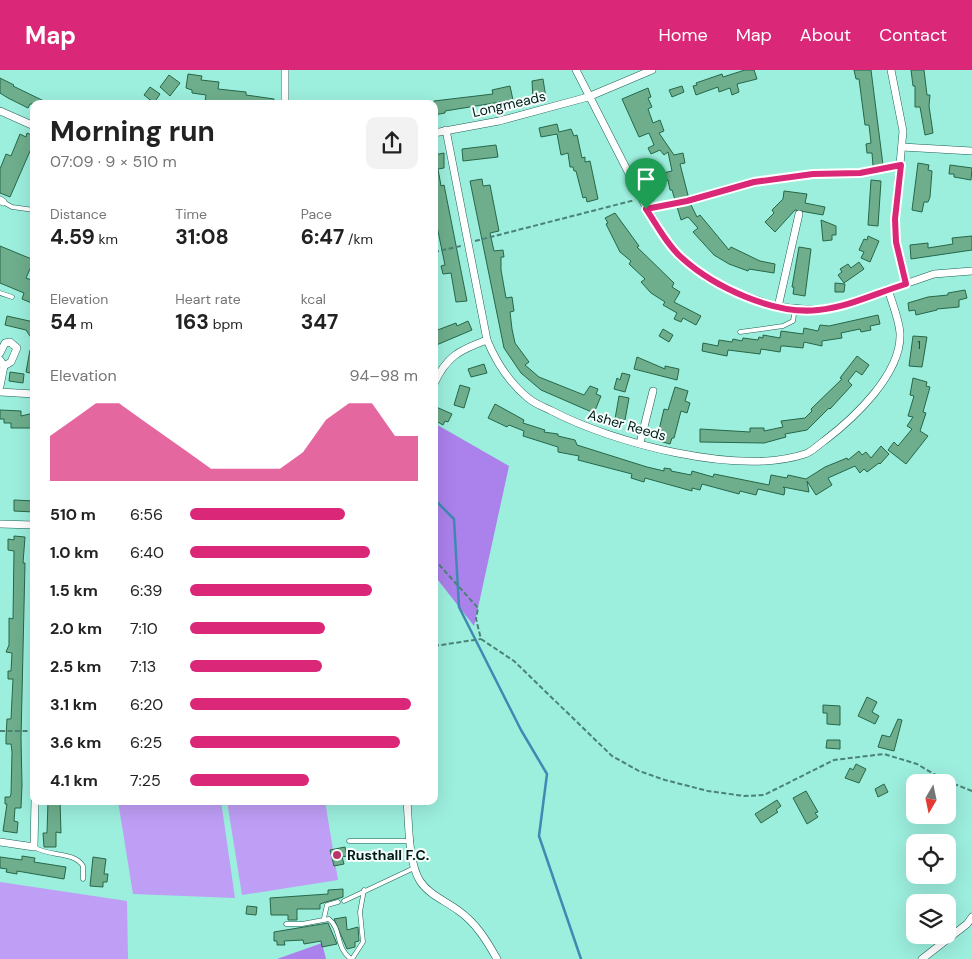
<!DOCTYPE html>
<meta charset="utf-8">
<style>
:root{--surface:#fff;--page:#f2f2f2;--text:#222;--muted:#767676;--accent:#db2777}
body{margin:0;font-family:"DM Sans",sans-serif;background:var(--page);color:var(--text);height:100vh;display:flex;flex-direction:column;font-size:19px;white-space:nowrap}
*{box-sizing:border-box;margin:0}
p{font-size:16px;color:var(--muted)}
.icon{flex:none;width:28px;height:28px;fill:none;stroke:currentColor;stroke-width:2;stroke-linecap:round;stroke-linejoin:round}
.map{position:relative;flex:1;overflow:hidden}
.side{position:absolute;left:30px;top:30px;width:408px;height:705px;display:flex;flex-direction:column;background:var(--surface);border-radius:10px;box-shadow:0 5px 20px #0002}
.side>*{flex:none}
.needle{width:32px;rotate:189deg}
.tools{position:absolute;left:906px;top:704px;display:grid;gap:10px}
.tools a{display:grid;place-items:center;width:50px;height:50px;border-radius:10px;background:var(--surface);box-shadow:0 5px 20px #0002;font-size:25px}
.pin{position:absolute;display:grid;place-items:center;width:42px;height:42px;color:#fff;margin:-51px -21px;border-radius:50% 50% 50% 0;rotate:-45deg;box-shadow:0 0 5px #0007}
.pin .icon{rotate:45deg}
.round{display:grid;place-items:center;flex:none;width:52px;height:52px;border-radius:10px;background:var(--page)}
.head{display:flex;align-items:center;justify-content:space-between;height:85px;padding:0 20px}
h1{font-size:28px;font-weight:700;line-height:38px}
.stats{display:grid;grid-template-columns:repeat(3,1fr);gap:8px;height:85px;padding:5px 20px}
.stats div{display:grid;align-content:center}
.stats b{font-size:21px;font-weight:700}
.stats small{font-size:14px;font-weight:400}
.stats p{font-size:14px}
.chart{height:140px;padding:10px 20px}
.chart p{display:flex;justify-content:space-between}
.chart svg{width:100%;height:90px;margin-top:5px;fill:var(--accent);opacity:.7}
ul{padding:0 20px;list-style:none;font-size:16px}
li{display:grid;grid-template-columns:80px 60px 1fr;align-items:center;height:38px}
li i{height:12px;border-radius:6px;background:var(--accent)}
header{display:flex;align-items:center;gap:30px;box-sizing:border-box;height:70px;padding:0 25px;background:var(--accent);color:#fff}
header strong{font-size:24px}
nav{display:flex;gap:28px;margin-inline-start:auto;font-size:18px}
.map>svg:first-child{display:block}
.green{fill:#bf9ef6}
.forest{fill:#ab81eb}
.lines{fill:none;stroke-linecap:round;stroke-linejoin:round}
.stream{stroke:#3f89b2;stroke-width:2.5}
.building{fill:#6eae8c;stroke:#266749}
.service-casing{stroke:#205f55;stroke-width:5}
.minor-casing{stroke:#205f55;stroke-width:8}
.path{stroke:#4b8277;stroke-width:2;stroke-dasharray:5 2.5;stroke-linecap:butt}
.service{stroke:#fff;stroke-width:4}
.minor{stroke:#fff;stroke-width:7}
.route-casing{stroke:#fff;stroke-width:10}
.route{stroke:#db2777;stroke-width:6}
.poi-dot{fill:#bd326b;stroke:#f6fefc;stroke-width:2}
.labels{text-anchor:middle;dominant-baseline:central;stroke-width:4;stroke-linejoin:round;paint-order:stroke}
.number-label{font-size:11px;fill:#1c4236}
.street-label{font-size:14px;fill:#001e19;stroke:#f6fefc}
.poi-label{font-size:14px;font-weight:bold;fill:#001e19;stroke:#f6fefc;text-anchor:start}
</style>
<header>
<strong>Map</strong>
<nav><a>Home</a><a>Map</a><a>About</a><a>Contact</a></nav>
</header>
<div class="map">
<svg width="972" height="889" viewBox="0 0 972 889">
<rect width="100%" height="100%" fill="#9ceedd"/>
<!-- green -->
<g class="green">
<polygon points="118,731 221,731 235,828 133,824"/>
<polygon points="227,731 325,731 338,810 242,825"/>
<polygon points="0,812 127,831 128,889 0,889"/>
</g>
<!-- forest -->
<g class="forest">
<polygon points="434,353 509,396 474,556 434,505"/>
<polygon points="322,873 326,889 277,889"/>
</g>
<g class="lines">
<!-- stream -->
<polyline class="stream" points="434,429 454,449 459,537 521,660 547,704 539,766 581,889"/>
</g>
<!-- building -->
<g class="building">
<polygon points="745,0 754,0 757,9 737,14 739,22 732,25 730,18 719,22 718,17 696,25 693,16 697,15 696,13 722,4 723,7"/>
<polygon points="854,0 871,0 883,95 873,96 872,83 867,83 866,74 871,73 869,55 865,55 859,9 856,9"/>
<polygon points="911,0 924,0 927,25 930,25 929,36 933,63 925,65 920,37 915,37 915,16 913,16"/>
<polygon points="188,4 202,6 201,10 219,12 218,19 246,22 246,25 274,29 273,34 205,31 206,25 192,23 192,20 186,18"/>
<polygon points="169,5 180,13 170,26 160,17"/>
<polygon points="0,8 14,15 13,16 50,34 30,34 28,38 8,28 0,23"/>
<polygon points="543,9 546,28 533,30 532,11"/>
<polygon points="510,16 513,30 445,41 445,43 434,45 434,31 493,24 492,20"/>
<polygon points="682,16 684,22 672,27 669,20"/>
<polygon points="150,17 160,24 154,33 144,25"/>
<polygon points="648,18 651,27 648,28 652,37 648,39 653,53 660,50 664,61 659,63 674,85 683,83 685,93 680,94 690,133 697,147 700,145 729,180 731,177 760,191 775,194 774,203 749,199 748,201 729,194 714,185 693,162 698,158 688,147 681,150 672,120 670,120 668,110 665,111 663,103 672,101 668,82 664,85 660,80 651,84 648,78 654,75 649,63 639,67 622,29"/>
<polygon points="557,54 559,62 571,59 574,66 577,65 582,88 585,87 585,92 590,91 598,129 587,132 586,127 583,128 576,101 574,101 573,97 570,97 568,83 561,85 557,64 541,67 539,58"/>
<polygon points="27,63 34,66 34,72 10,127 0,123 0,99 6,84 11,86 20,64 26,67"/>
<polygon points="496,75 498,87 463,91 462,79"/>
<polygon points="444,83 444,98 438,99 441,116 444,115 446,125 467,231 456,232 451,203 443,204 441,196 445,195 434,142 434,85"/>
<polygon points="918,93 929,95 928,100 932,101 930,127 928,132 924,132 922,142 912,140"/>
<polygon points="950,95 972,98 971,110 954,107 954,104 949,104"/>
<polygon points="482,109 483,116 490,115 499,161 490,163 494,181 503,180 504,187 501,187 501,200 506,228 512,227 514,241 510,242 512,259 515,273 529,292 525,295 539,307 584,325 590,316 598,319 596,324 601,326 594,343 541,320 521,303 504,278 470,111"/>
<polygon points="871,110 881,111 878,156 868,155"/>
<polygon points="784,121 807,124 805,133 825,137 823,145 795,140 775,162 765,152 774,143 772,140 783,129"/>
<polygon points="615,143 639,176 637,177 674,213 672,217 680,222 674,232 701,246 696,255 683,248 681,252 674,249 677,243 663,235 665,232 651,223 641,212 645,209 629,194 631,191 620,182 606,154 608,153 605,148"/>
<polygon points="821,150 836,156 836,165 832,165 832,170 823,171"/>
<polygon points="868,166 879,171 870,192 861,188 864,182 859,180 864,169 867,170"/>
<polygon points="972,166 972,180 911,189 910,175 928,173 928,178 953,174 952,168"/>
<polygon points="0,176 34,190 26,208 34,211 34,234 22,229 24,223 0,213"/>
<polygon points="799,177 811,179 805,226 793,224 794,217 792,217"/>
<polygon points="859,192 864,199 844,213 838,205 842,202 840,199 848,194 851,198"/>
<polygon points="835,213 845,214 844,222 835,222"/>
<polygon points="965,220 967,228 959,230 959,237 937,239 937,240 916,245 915,240 909,241 908,233 928,227 948,225 948,223"/>
<polygon points="878,245 880,254 870,256 871,260 861,262 860,259 841,263 842,268 822,271 822,276 804,272 803,278 784,276 781,276 780,282 761,279 760,284 728,280 727,286 702,281 703,273 718,276 719,270 732,272 733,269 742,271 743,268 758,270 759,267 763,268 763,265 780,268 781,261 803,264 804,258 818,261 820,255 829,256"/>
<polygon points="7,246 34,252 34,272 26,260 5,255"/>
<polygon points="468,251 472,260 434,276 434,267 437,266 435,261 456,253 457,256"/>
<polygon points="663,259 673,265 669,272 659,266"/>
<polygon points="913,266 927,267 922,297 909,296"/>
<polygon points="30,280 34,280 34,304 26,302"/>
<polygon points="857,286 869,295 862,305 856,301 848,311 852,315 830,339 829,338 807,360 785,364 786,367 764,373 700,372 700,359 750,362 750,358 764,358 764,361 783,357 781,351 805,348 812,341 811,339 842,309 840,308"/>
<polygon points="637,287 665,299 665,296 679,299 677,310 634,299"/>
<polygon points="484,294 487,303 471,307 468,299"/>
<polygon points="10,302 24,304 23,313 9,311"/>
<polygon points="622,303 630,305 625,322 614,319 617,308 620,310"/>
<polygon points="913,308 927,312 926,316 930,317 923,342 926,343 920,361 928,366 906,394 888,380 894,372 898,376 912,359 907,356 913,347 908,346 914,326 910,325"/>
<polygon points="460,315 470,318 464,338 454,335"/>
<polygon points="675,317 688,321 685,331 690,333 687,343 681,341 674,368 672,368 670,374 659,371 661,361 659,360 664,339 668,340"/>
<polygon points="619,326 629,328 625,350 615,349"/>
<polygon points="495,334 524,350 523,353 545,360 544,362 558,364 558,366 575,370 577,375 647,397 664,401 664,398 671,399 671,401 691,405 692,401 713,407 714,404 769,415 771,405 787,408 788,405 806,409 825,397 847,388 848,390 859,381 862,385 866,382 871,388 881,376 889,384 880,394 879,393 867,402 864,399 860,403 855,396 828,408 832,415 816,425 807,411 809,422 783,417 785,419 784,425 758,419 756,425 740,421 739,424 702,414 700,420 692,418 692,421 645,408 644,412 631,408 632,404 578,390 579,386 558,382 558,377 523,366 524,361 509,355 507,357 488,348"/>
<polygon points="434,336 452,344 448,352 445,351 443,355 434,350"/>
<polygon points="0,340 21,341 21,346 34,343 34,358 11,358 11,353 4,353 4,349 0,349"/>
<polygon points="14,430 34,431 34,442 14,441"/>
<polygon points="14,466 25,467 23,493 25,493 21,668 22,715 21,738 15,738 14,751 18,752 17,763 3,761 7,734 5,734 5,727 10,727 11,724 12,682 11,674 6,674 6,667 7,649 11,649 13,609 8,609 8,601 11,601 12,583 6,582 9,575 9,548 13,549 14,481 8,480 8,469 14,470"/>
<polygon points="867,627 877,632 872,642 879,646 875,654 858,646"/>
<polygon points="823,635 840,636 840,655 827,654 827,643 823,643"/>
<polygon points="898,649 902,650 894,681 878,677 882,665 890,667"/>
<polygon points="827,670 840,670 840,679 826,678"/>
<polygon points="856,694 866,699 859,713 845,708 850,698 853,700"/>
<polygon points="884,714 888,722 878,727 875,719"/>
<polygon points="806,721 818,742 815,743 818,747 807,754 793,728"/>
<polygon points="777,730 781,736 776,740 778,742 761,753 755,744"/>
<polygon points="48,731 60,731 61,763 56,762 56,777 44,777 43,763 47,763"/>
<polygon points="345,777 347,786 342,787 344,794 334,796 330,780"/>
<polygon points="22,786 35,788 34,792 66,797 64,809 17,801 17,804 6,802 7,799 0,798 0,787 22,790"/>
<polygon points="93,787 106,789 104,804 108,804 107,812 103,812 103,817 90,816"/>
<polygon points="343,819 343,827 326,832 320,834 320,839 297,839 297,850 288,850 288,845 271,845 270,828 328,824 328,820"/>
<polygon points="247,836 257,837 256,845 246,844"/>
<polygon points="346,847 347,860 358,857 359,871 355,872 355,877 347,879 334,849"/>
<polygon points="328,853 337,874 322,877 321,871 304,874 303,870 284,871 285,875 277,875 277,871 274,871 274,862"/>
</g>
<g class="lines">
<!-- service casing -->
<g class="service-casing">
<g id="service">
<polyline points="3,132 12,137 34,140"/>
<polyline points="0,223 12,227"/>
<polyline points="740,262 783,256 793,251 795,238"/>
<polyline points="349,771 411,771"/>
<path d="M34 777C49 787 74 781 83 796V809"/>
<polyline points="344,831 414,798"/>
<polyline points="324,848 327,835 338,832"/>
<path d="M286 854H302L329 849C342 860 335 877 351 889"/>
<polyline points="352,889 363,872 360,842 364,820"/>
</g>
</g>
<!-- minor casing -->
<g class="minor-casing">
<g id="minor">
<polyline points="285,0 285,34"/>
<polyline points="576,0 647,139 664,166 681,188 707,208 739,224 778,237 816,240 844,235 934,204 972,201"/>
<polyline points="891,0 903,61 895,149 896,172 906,214"/>
<polyline points="0,41 34,56"/>
<path d="M446 60 487 270C496 292 510 313 528 328 535 334 544 337 552 341 613 373 738 406 805 384 812 382 818 375 824 371 853 349 902 304 900 263 899 249 892 233 888 219"/>
<polyline points="434,63 499,51 588,27 652,0"/>
<polyline points="902,77 972,81"/>
<polyline points="0,130 3,132"/>
<polyline points="778,237 799,144"/>
<polyline points="0,283 5,273 10,272 17,278 11,292 4,296 0,290"/>
<path d="M434 314C446 287 459 280 487 270"/>
<polyline points="0,316 4,296"/>
<polyline points="0,322 34,324"/>
<polyline points="640,373 653,321"/>
<polyline points="0,454 34,455"/>
<path d="M407 731C409 753 408 792 420 811 429 825 446 831 459 841 476 853 487 871 497 889"/>
<polyline points="0,772 34,777 35,731"/>
<polyline points="922,889 967,854 972,847"/>
</g>
</g>
<!-- path -->
<g class="path">
<path d="M654 137C688 131 721 119 755 112 800 103 847 105 892 97"/>
<polyline points="475,171 635,130"/>
<polyline points="434,182 461,176"/>
<polyline points="434,489 478,538 476,549 481,569 514,591 612,686 639,701 665,710 708,721 744,726 764,725 834,690 884,684 917,694 944,710 972,721"/>
<polyline points="434,576 481,569"/>
<polyline points="0,661 34,661"/>
</g>
<!-- service -->
<use href="#service" class="service"/>
<!-- minor -->
<use href="#minor" class="minor"/>
</g>
<g class="lines">
<!-- route casing -->
<g class="route-casing">
<path id="route" d="M901 95 895 149 896 172 906 214C876 223 849 237 818 240 774 245 714 217 682 188 667 175 657 155 646 139L687 131 754 112 813 104 860 103Z"/>
</g>
<!-- route -->
<use href="#route" class="route"/>
</g>
<!-- markers -->
<circle class="poi-dot" cx="337" cy="785" r="5"/>
<g class="labels">
<!-- number labels -->
<g class="number-label">
<text x="919" y="275">1</text>
</g>
<!-- street labels -->
<g class="street-label">
<text transform="translate(509 34) rotate(-13)">Longmeads</text>
<text transform="translate(627 355) rotate(16)">Asher Reeds</text>
</g>
<!-- poi labels -->
<g class="poi-label">
<text x="347" y="785">Rusthall F.C.</text>
</g>
</g>
</svg>
<div class="tools">
<a><svg class="needle" viewBox="-14 -14 28 28"><path d="M0-13l5 13h-10z" fill="#e53935"/><path d="M0 13l5-13h-10z" fill="#767676"/></svg></a>
<a><svg class="icon" aria-label="locate" viewBox="0 0 24 24"><circle cx="12" cy="12" r="6"/><path d="M12 2v4M12 18v4M2 12h4M18 12h4"/></svg></a>
<a><svg class="icon" aria-label="layers" viewBox="0 0 24 24"><path d="M12 4l9 5-9 5-9-5zM3 14l9 5 9-5"/></svg></a>
</div>
<div class="pin" style="left:646px;top:139px;background:#1e9e55"><svg class="icon" aria-label="arrive" viewBox="0 0 24 24"><path d="M6 21V4h12l-3 4 3 4H6"/></svg></div>
<section class="side">
<div class="head"><div><h1>Morning run</h1><p>07:09 · 9 × 510 m</p></div><a class="round"><svg class="icon" aria-label="share" viewBox="0 0 24 24"><path d="M12 15V3M7 8l5-5 5 5M5 13v7h14v-7"/></svg></a></div>
<div class="stats">
<div><p>Distance</p><b>4.59<small> km</small></b></div>
<div><p>Time</p><b>31:08</b></div>
<div><p>Pace</p><b>6:47<small> /km</small></b></div>
</div>
<div class="stats">
<div><p>Elevation</p><b>54<small> m</small></b></div>
<div><p>Heart rate</p><b>163<small> bpm</small></b></div>
<div><p>kcal</p><b>347</b></div>
</div>
<div class="chart"><p><span>Elevation</span>94–98 m</p>
<svg viewBox="0 0 160 44" preserveAspectRatio="none"><path d="M0 44V22L10 14L20 6L30 6L40 14L50 22L60 30L70 38L80 38L90 38L100 38L110 30L120 14L130 6L140 6L150 22L160 22V44z"/></svg>
</div>
<ul>
<li><b>510 m</b>6:56<i style="width:68%"></i></li>
<li><b>1.0 km</b>6:40<i style="width:79%"></i></li>
<li><b>1.5 km</b>6:39<i style="width:80%"></i></li>
<li><b>2.0 km</b>7:10<i style="width:59%"></i></li>
<li><b>2.5 km</b>7:13<i style="width:58%"></i></li>
<li><b>3.1 km</b>6:20<i style="width:97%"></i></li>
<li><b>3.6 km</b>6:25<i style="width:92%"></i></li>
<li><b>4.1 km</b>7:25<i style="width:52%"></i></li>
</ul>
</section>
</div>
